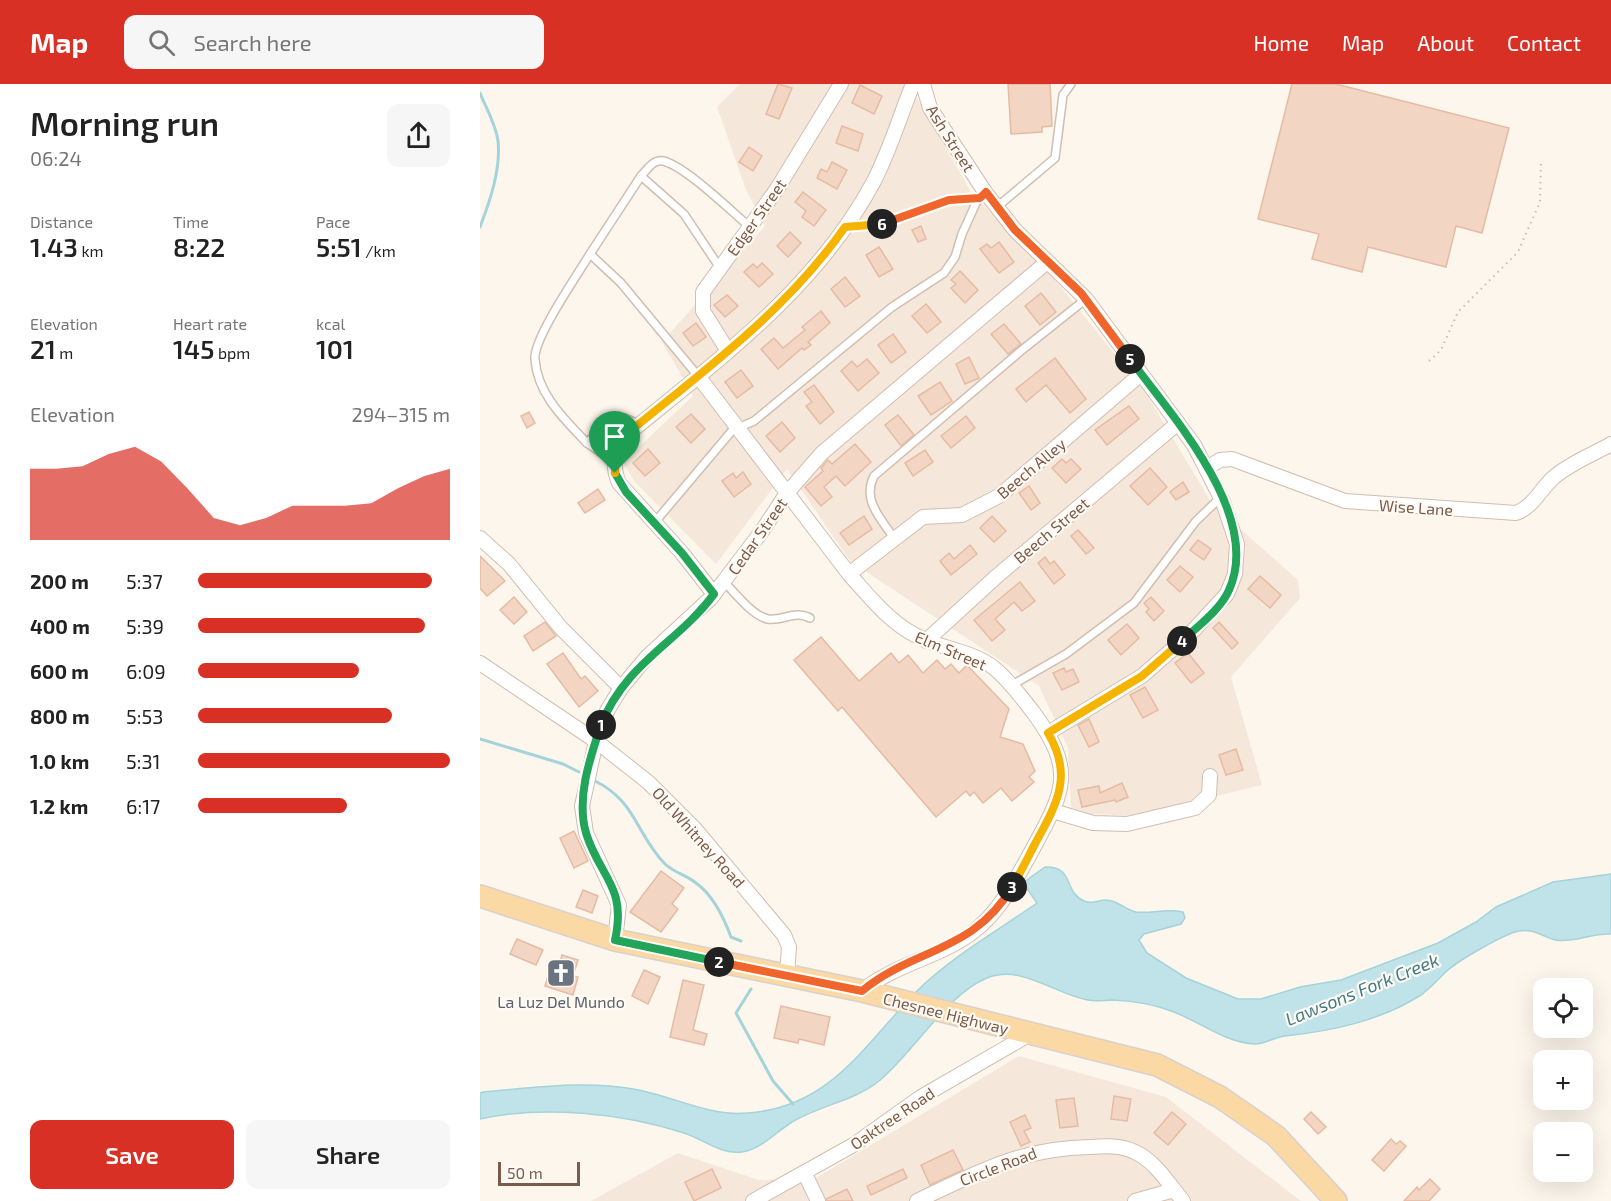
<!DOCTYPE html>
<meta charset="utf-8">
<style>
:root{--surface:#fff;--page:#f6f6f6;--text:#222;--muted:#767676;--accent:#d93025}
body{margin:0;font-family:"Exo 2",sans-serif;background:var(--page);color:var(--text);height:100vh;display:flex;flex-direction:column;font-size:22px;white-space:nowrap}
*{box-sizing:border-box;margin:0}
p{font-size:20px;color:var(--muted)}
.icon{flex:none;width:33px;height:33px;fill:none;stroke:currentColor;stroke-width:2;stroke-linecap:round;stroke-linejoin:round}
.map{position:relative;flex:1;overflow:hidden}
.panel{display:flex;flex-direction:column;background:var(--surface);width:480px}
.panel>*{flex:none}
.fabs{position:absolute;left:1053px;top:894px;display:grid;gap:12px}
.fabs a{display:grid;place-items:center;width:60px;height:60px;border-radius:12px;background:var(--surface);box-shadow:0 6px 24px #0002;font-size:30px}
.scale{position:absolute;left:18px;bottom:15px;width:82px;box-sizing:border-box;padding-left:6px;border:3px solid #7a5c4d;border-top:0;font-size:16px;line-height:21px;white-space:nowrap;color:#7a5c4d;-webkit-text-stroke:4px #fffaf3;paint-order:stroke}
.pin{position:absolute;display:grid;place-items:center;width:51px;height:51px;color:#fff;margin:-62px -26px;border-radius:50% 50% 50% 0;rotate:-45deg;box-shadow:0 0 6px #0007}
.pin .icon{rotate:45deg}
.km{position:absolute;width:30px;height:30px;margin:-15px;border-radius:50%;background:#222;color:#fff;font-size:16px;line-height:30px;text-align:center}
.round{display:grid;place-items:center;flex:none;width:63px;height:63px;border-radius:12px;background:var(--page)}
.head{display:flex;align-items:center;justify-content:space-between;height:102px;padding:0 30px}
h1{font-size:33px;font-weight:600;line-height:45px}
.figures{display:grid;grid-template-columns:repeat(3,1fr);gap:9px;height:102px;padding:6px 30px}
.figures div{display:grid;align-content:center}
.figures b{font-size:26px;font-weight:600}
.figures small{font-size:16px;font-weight:400}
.figures p{font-size:16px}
.chart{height:168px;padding:12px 30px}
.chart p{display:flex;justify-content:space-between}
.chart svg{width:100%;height:108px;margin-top:6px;fill:var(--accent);opacity:.7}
.action{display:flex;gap:12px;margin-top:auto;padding:12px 30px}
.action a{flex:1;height:69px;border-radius:12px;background:var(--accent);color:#fff;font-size:24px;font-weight:600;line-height:69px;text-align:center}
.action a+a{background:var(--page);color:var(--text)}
ul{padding:0 30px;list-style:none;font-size:20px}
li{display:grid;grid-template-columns:96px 72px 1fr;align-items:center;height:45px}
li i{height:15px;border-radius:8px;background:var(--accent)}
header{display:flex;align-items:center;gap:36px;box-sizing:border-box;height:84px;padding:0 30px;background:var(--accent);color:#fff}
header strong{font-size:28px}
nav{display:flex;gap:33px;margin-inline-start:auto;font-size:21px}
.search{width:420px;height:54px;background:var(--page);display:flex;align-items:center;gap:15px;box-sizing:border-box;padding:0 21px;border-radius:12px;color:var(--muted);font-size:22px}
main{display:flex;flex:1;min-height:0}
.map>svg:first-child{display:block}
.residential{fill:#f5e8da}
.water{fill:#bfe3e8;stroke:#a5d3da;stroke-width:1.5}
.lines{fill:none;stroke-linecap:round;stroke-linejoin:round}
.stream{stroke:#a5d3da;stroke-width:3}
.building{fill:#f3d5c3;stroke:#e6bba3;stroke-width:1.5}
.lane-casing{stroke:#d1beb0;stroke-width:10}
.street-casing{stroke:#d1beb0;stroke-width:16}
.primary-casing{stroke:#dad1cd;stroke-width:24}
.path{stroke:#d9b8a5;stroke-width:2;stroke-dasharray:1.5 4.5;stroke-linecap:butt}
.lane{stroke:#fff;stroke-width:7}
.street{stroke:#fff;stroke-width:14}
.primary{stroke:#fbd9a5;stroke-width:21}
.split-1-casing{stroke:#fff;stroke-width:12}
.split-2-casing{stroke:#fff;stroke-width:12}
.split-3-casing{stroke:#fff;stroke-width:12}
.split-4-casing{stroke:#fff;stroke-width:12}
.split-5-casing{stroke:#fff;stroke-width:12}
.split-6-casing{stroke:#fff;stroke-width:12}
.split-7-casing{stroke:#fff;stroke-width:12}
.split-1{stroke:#22a559;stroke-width:8}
.split-2{stroke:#22a559;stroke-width:8}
.split-3{stroke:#f0652b;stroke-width:8}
.split-4{stroke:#f5b400;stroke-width:8}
.split-5{stroke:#22a559;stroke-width:8}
.split-6{stroke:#f0652b;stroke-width:8}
.split-7{stroke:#f5b400;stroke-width:8}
.labels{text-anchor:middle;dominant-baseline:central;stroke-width:4.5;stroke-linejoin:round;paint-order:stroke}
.street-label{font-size:16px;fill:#7a5c4d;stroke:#fffaf3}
.worship-label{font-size:16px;fill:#5b616d;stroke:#fffaf3}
.water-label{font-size:18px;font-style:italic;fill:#437c86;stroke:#fffaf3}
</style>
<header>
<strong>Map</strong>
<div class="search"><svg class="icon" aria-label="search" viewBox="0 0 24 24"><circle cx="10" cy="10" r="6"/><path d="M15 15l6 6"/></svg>Search here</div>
<nav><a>Home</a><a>Map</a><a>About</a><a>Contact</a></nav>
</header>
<main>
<section class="panel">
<div class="head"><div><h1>Morning run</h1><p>06:24</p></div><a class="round"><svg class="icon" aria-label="share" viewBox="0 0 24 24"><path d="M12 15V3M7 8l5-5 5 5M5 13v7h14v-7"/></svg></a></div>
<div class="figures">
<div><p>Distance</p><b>1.43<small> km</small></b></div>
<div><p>Time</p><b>8:22</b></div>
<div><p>Pace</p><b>5:51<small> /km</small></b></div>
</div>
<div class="figures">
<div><p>Elevation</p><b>21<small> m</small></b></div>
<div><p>Heart rate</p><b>145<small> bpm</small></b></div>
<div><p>kcal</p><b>101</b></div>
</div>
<div class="chart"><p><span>Elevation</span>294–315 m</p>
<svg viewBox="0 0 160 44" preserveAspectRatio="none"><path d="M0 44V15L10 15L20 14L30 9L40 6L50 12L60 23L70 35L80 38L90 35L100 30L110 30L120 30L130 29L140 23L150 18L160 15V44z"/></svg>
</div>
<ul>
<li><b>200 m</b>5:37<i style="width:93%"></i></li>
<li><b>400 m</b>5:39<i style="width:90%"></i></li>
<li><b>600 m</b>6:09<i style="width:64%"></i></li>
<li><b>800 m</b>5:53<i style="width:77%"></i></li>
<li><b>1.0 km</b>5:31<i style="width:100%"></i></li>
<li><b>1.2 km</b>6:17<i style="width:59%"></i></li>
</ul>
<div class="action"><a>Save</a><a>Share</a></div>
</section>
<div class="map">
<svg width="1131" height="1117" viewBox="0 0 1131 1117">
<rect width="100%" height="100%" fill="#fdf6ec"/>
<!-- residential -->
<g class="residential">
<polygon points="260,0 429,0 491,108 580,202 665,308 733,421 818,496 820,514 751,593 782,701 652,732 611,730 591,724 588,664 559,602 370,477 307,385 236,480 154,397 143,378 213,312 182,258 285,142 266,106 237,23"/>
<polygon points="539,972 686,1013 821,1117 111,1117 198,1069 279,1096 336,1094"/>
</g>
<!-- water -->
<path class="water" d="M565 783C595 782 583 808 604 817 613 821 618 816 626 816 638 816 645 826 656 828 672 830 687 824 703 828L705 834 701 840 664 850 659 856 667 869 706 894 758 915H781L820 903 861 896 958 859 996 838 1016 823 1073 798 1131 790V850C1112 849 1094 859 1075 856 1063 853 1053 844 1039 847 1024 850 981 875 968 886 959 894 951 904 941 911 900 937 852 947 805 952 794 953 786 960 775 960 746 959 720 938 694 928 674 920 654 917 633 916 625 916 616 918 608 916 574 910 542 880 507 894 467 910 434 968 399 997 373 1018 338 1021 309 1040 294 1050 281 1065 262 1068 241 1071 223 1055 204 1049 142 1029 63 1021 0 1035V1009L3 1008C52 1004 103 996 153 1005 191 1011 229 1033 268 1029 351 1023 384 961 436 908 471 873 517 847 557 819L543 799Z"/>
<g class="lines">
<!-- stream -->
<g class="stream">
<path d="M0 9C6 24 16 41 18 57 21 85 10 117 0 143"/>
<polyline points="0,655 83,680 99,688"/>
<path d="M115 697C156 717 156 750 185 780 195 789 206 791 216 799 233 811 244 834 251 853L261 857"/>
<polyline points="271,905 256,929 293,997 313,1020"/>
</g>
</g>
<!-- building -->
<g class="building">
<polygon points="298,0 312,4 299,35 286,30"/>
<polygon points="528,0 570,0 572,42 562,43 562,48 531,50"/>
<polygon points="812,0 856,0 1029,44 1002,149 976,142 966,183 888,163 882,188 832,175 839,150 778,135"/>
<polygon points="380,1 402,12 394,30 372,19"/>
<polygon points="362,42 383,50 378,67 356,59"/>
<polygon points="269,63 282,72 273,87 259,78"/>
<polygon points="352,78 367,86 357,105 337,94 341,85 347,88"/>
<polygon points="323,108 346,126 334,142 322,133 326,127 315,118"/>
<polygon points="441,142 446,155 438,158 432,146"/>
<polygon points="310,148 321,159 308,173 297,162"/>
<polygon points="519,158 534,178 519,189 500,165 507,160 511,164"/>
<polygon points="399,163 413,185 399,193 386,171"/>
<polygon points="282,179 293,190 279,203 264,188 273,180 277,184"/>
<polygon points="480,187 498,206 485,219 471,204 476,200 471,196"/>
<polygon points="365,193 380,212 365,223 351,205"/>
<polygon points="561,209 576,228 560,241 545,222"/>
<polygon points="247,211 258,222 245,233 234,221"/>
<polygon points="446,220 461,238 447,249 432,232"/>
<polygon points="341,227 350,239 328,258 331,261 324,266 322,264 298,285 281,265 294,254 303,264 325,246 322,243"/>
<polygon points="216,239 226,253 213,262 203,249"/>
<polygon points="524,240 541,260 528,270 511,250"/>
<polygon points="413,250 426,268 411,279 398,261"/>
<polygon points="489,273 499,294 485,300 476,280"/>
<polygon points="575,274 606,315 590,329 566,301 546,318 536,305"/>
<polygon points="387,275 399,289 378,307 361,287 372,277 377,283"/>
<polygon points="261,286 273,302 257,314 245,298"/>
<polygon points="460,298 472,317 451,331 438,312"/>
<polygon points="334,301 354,328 340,340 326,322 332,318 324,308"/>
<polygon points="649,322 659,335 627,361 615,346"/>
<polygon points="49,328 55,339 47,344 41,332"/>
<polygon points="211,330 225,345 211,359 196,343"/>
<polygon points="418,331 434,351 421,362 405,341"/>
<polygon points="486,332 495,344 471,364 461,352"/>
<polygon points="302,338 315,354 300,368 286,352"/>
<polygon points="375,360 391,378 365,402 356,392 344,403 352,413 341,422 325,403 343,387 341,384 348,376 352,380"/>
<polygon points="168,365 180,379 165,392 153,379"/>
<polygon points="445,366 453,378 433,392 425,379"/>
<polygon points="582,375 586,379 591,375 601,385 586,399 572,384"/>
<polygon points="670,384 687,403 668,421 650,402"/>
<polygon points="263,388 271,400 254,413 242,397 253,389 256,394"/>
<polygon points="703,398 709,408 696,416 690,408"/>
<polygon points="549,402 560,419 551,426 539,409"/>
<polygon points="118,405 125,416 105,429 98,419"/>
<polygon points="384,432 392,445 369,461 360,449"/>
<polygon points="512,432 526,447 514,458 500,444"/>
<polygon points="598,446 614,464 606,470 591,452"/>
<polygon points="718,456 731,465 724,476 710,466"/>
<polygon points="490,461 497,470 471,491 460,477 469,469 474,475"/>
<polygon points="0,472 25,497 7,512 0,504"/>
<polygon points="565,473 570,480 574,477 585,491 574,500 558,479"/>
<polygon points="700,482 713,493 700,508 687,496"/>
<polygon points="780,492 801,511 790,524 768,505"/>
<polygon points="540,498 555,517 542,527 534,518 515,535 525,546 512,557 494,536"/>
<polygon points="34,513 47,528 34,540 20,526"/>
<polygon points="671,513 684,527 674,537 666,528 669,525 664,519"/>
<polygon points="65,538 76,552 53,567 44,552"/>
<polygon points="739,538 758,559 752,565 733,544"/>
<polygon points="647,540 659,554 641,571 628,556"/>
<polygon points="341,553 379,597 411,569 419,579 428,571 443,589 457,576 465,585 471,580 479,589 487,581 529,625 520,653 543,660 555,687 549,693 554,698 532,717 521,704 503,719 494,708 490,712 486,707 456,733 362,623 358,627 314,576"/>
<polygon points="83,569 101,595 105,592 118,607 99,623 67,580"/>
<polygon points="708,569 724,589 711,599 695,579"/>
<polygon points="584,584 586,588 593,585 599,598 582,606 573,589"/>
<polygon points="665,603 678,626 663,634 650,611"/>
<polygon points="609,635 619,658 609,663 598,641"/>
<polygon points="756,665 763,686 746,691 739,671"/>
<polygon points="642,699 648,713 636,718 635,716 602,723 598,706 619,702 620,709"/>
<polygon points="94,747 108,777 94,784 80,754"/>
<polygon points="181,787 204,804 192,820 198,825 181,848 150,828"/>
<polygon points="103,806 118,812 112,829 96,823"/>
<polygon points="37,855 63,866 56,881 30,870"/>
<polygon points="82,871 98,876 93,892 98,893 93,911 65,902 70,885 77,887"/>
<polygon points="164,886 180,893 168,920 152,912"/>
<polygon points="203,896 224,901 213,946 227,950 224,961 190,953"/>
<polygon points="301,922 350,933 344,961 319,955 318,959 294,954"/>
<polygon points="634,1012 651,1015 647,1037 631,1035"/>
<polygon points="594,1014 598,1042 580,1044 576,1016"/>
<polygon points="692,1028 706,1040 688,1061 674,1049"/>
<polygon points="831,1028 846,1043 838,1050 824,1035"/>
<polygon points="545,1031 551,1044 544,1047 550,1058 541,1062 530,1038"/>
<polygon points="911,1055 916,1060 920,1057 926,1062 904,1087 892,1076"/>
<polygon points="473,1066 483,1086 450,1101 441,1081"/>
<polygon points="232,1085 241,1104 214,1117 205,1098"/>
<polygon points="423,1085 427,1094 391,1111 387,1102"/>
<polygon points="950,1095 960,1105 949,1117 924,1117 937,1103 939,1106"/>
<polygon points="367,1105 373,1117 347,1117 346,1115"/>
</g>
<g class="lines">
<!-- lane casing -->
<g class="lane-casing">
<g id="lane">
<path d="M161 92C167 86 173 75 183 77 204 81 252 128 270 143"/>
<polyline points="517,123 575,74 583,11 591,0"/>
<polyline points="368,143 402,140 469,116 500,114"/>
<polyline points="110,170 161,92 204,130 240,184"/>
<polyline points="258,344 274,337 412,223 464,189 475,173 482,150 496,119 505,108"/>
<path d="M107 359C85 336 57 310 55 275 53 255 98 190 110 170L141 199 218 292"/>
<polyline points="134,378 107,359 131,334 144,334 159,340"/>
<polyline points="175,438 256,342"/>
<path d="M413 453C400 433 382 416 394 392L542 266 606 215"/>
<path d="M244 498C255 508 272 532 288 535 303 537 315 526 330 534"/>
<polyline points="532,601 586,570 654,519 716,437 741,413"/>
</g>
</g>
<!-- street casing -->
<g class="street-casing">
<g id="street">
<polyline points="443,0 450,24 505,108 535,146 606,215 714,361 743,418 757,460 755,490 747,510 711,549 662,592 568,649"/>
<polyline points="248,267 223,227 223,208 297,105 361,0"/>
<path d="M218 292 369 490C389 512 408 537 435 551 460 565 491 566 514 584 529 596 541 613 553 628 599 690 582 710 549 772 533 800 520 827 493 848 460 873 415 880 382 907"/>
<path d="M727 384 740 376 752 375 865 417 1036 429C1053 423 1060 406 1073 394 1090 379 1112 371 1131 360"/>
<polyline points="0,454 29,480 81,544 141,604"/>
<polyline points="369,490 443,433 482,431 519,412 661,290"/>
<path d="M234 510 202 469 139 399C131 380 134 365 149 349 240 274 337 204 394 97 410 66 420 32 433 0"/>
<polyline points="446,557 517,492 698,339"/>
<polyline points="0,579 116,657 168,698 215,745 304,851 309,863 307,892"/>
<polyline points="573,727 613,739 647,740 715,724 729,711 730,692"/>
<polyline points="135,856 139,821 106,749 102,722 116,657 127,627 141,604 167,573 231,514 282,447 307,409 342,369 567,178"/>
<polyline points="325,1090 338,1117"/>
<polyline points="273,1117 375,1060 441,1013 550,950"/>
<path d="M437 1117C498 1088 541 1064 610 1063 625 1062 641 1061 655 1068 675 1077 689 1100 703 1117"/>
<polyline points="655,1117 694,1106"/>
</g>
</g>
<!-- primary casing -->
<g class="primary-casing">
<polyline id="primary" points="0,812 135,856 382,907 677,981 740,1013 796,1052 856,1117"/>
</g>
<!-- path -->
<polyline class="path" points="949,277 961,266 978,228 1038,168 1060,118 1061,77"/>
<!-- lane -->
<use href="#lane" class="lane"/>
<!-- street -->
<use href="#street" class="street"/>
<!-- primary -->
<use href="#primary" class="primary"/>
</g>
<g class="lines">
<!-- split-1 casing -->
<g class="split-1-casing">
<path id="split-1" d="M121 641C146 578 197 560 234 510L202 469 146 408 135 389"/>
</g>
<!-- split-2 casing -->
<g class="split-2-casing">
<path id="split-2" d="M121 641C110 674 96 714 106 749 120 794 147 802 135 856L239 878"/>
</g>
<!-- split-3 casing -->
<g class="split-3-casing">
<path id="split-3" d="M239 878 382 907C434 864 494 868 532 803"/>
</g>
<!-- split-4 casing -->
<g class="split-4-casing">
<path id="split-4" d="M532 803C541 788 548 773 556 758 578 718 593 691 568 649L662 592 702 557"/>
</g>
<!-- split-5 casing -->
<g class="split-5-casing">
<path id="split-5" d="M650 275C691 331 783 431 749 506 741 525 718 542 702 557"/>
</g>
<!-- split-6 casing -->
<g class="split-6-casing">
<polyline id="split-6" points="402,140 469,116 500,114 506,108 535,146 601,209 650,275"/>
</g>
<!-- split-7 casing -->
<g class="split-7-casing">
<path id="split-7" d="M135 389 136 367 148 349C226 285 307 226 365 143L402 140"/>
</g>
<!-- split-1 -->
<use href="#split-1" class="split-1"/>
<!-- split-2 -->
<use href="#split-2" class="split-2"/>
<!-- split-3 -->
<use href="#split-3" class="split-3"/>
<!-- split-4 -->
<use href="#split-4" class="split-4"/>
<!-- split-5 -->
<use href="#split-5" class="split-5"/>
<!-- split-6 -->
<use href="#split-6" class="split-6"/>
<!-- split-7 -->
<use href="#split-7" class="split-7"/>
</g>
<!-- icons -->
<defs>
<g id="church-square" transform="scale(1.5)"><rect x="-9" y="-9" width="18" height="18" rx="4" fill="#6b7280" stroke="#fffaf3"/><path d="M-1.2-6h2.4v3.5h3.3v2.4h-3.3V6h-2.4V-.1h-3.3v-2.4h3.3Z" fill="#fff"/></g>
</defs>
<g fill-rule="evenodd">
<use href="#church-square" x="81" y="889"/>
</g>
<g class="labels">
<!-- street labels -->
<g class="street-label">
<text transform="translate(471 54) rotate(58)">Ash Street</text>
<text transform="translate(276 133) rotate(-55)">Edger Street</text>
<text transform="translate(551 384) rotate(-40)">Beech Alley</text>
<text transform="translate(936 423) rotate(4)">Wise Lane</text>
<text transform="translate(571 446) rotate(-40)">Beech Street</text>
<text transform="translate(277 452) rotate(-55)">Cedar Street</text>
<text transform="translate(471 566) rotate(23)">Elm Street</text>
<text transform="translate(219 753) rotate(48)">Old Whitney Road</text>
<text transform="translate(466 929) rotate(14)">Chesnee Highway</text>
<text transform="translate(412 1034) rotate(-34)">Oaktree Road</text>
<text transform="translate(518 1082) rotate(-21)">Circle Road</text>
</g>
<!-- worship labels -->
<g class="worship-label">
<text x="81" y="917">La Luz Del Mundo</text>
</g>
<!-- water labels -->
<g class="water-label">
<text transform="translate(882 905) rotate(-22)">Lawsons Fork Creek</text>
</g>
</g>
</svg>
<div class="fabs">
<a><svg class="icon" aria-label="locate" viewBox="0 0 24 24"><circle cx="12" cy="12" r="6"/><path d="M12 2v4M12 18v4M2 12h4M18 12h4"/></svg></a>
<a>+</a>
<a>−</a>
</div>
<div class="scale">50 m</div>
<div class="pin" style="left:135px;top:389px;background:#1e9e55"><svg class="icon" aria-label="arrive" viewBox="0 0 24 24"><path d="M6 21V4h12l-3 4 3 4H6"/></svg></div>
<b class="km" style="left:121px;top:641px">1</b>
<b class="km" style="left:239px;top:878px">2</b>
<b class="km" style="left:532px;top:803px">3</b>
<b class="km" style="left:702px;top:557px">4</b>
<b class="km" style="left:650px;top:275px">5</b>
<b class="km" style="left:402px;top:140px">6</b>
</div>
</main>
